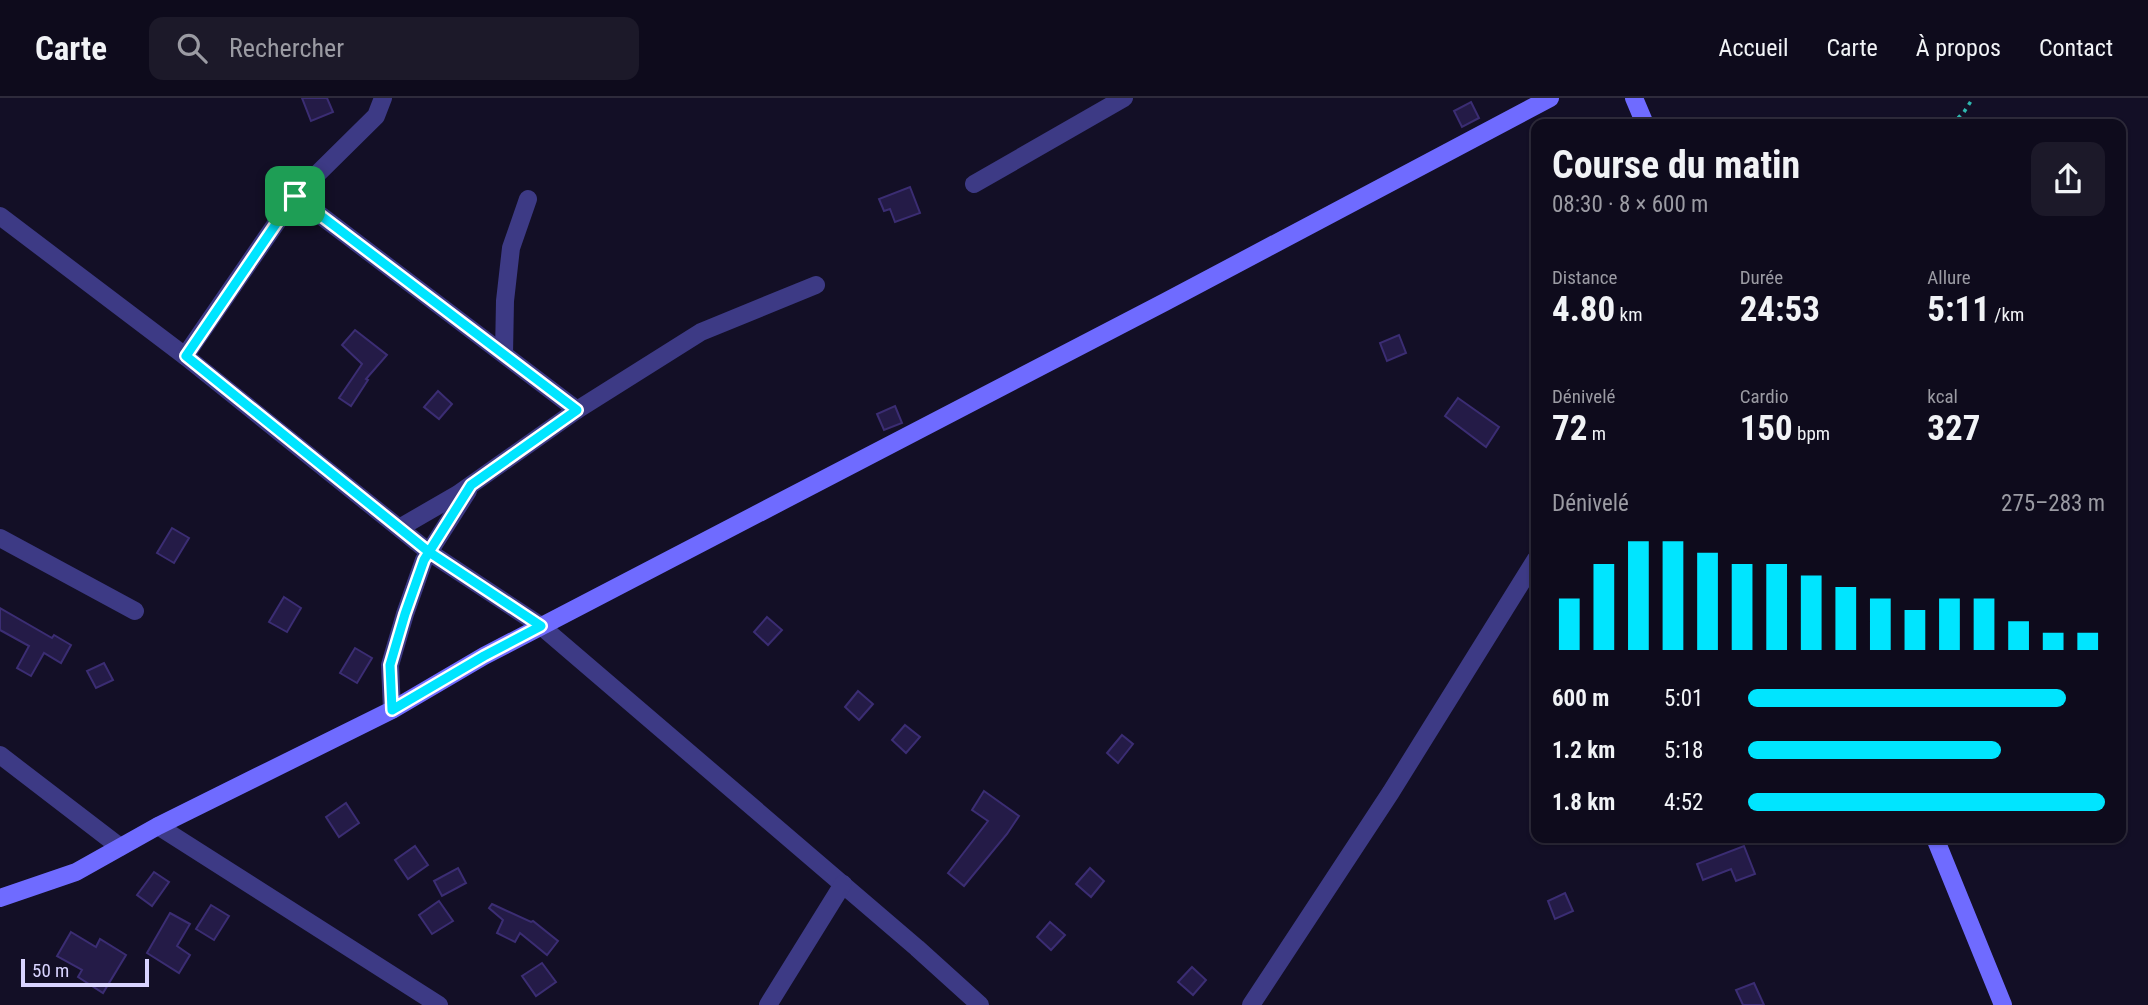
<!DOCTYPE html>
<html lang="fr">
<meta charset="utf-8">
<style>
:root{--surface:#0e0b1c;--page:#1c1929;--text:#f1f3f6;--muted:#9b9ba3;--line:#2e2b3b;--accent:#00e5ff}
body{margin:0;font-family:"Roboto Condensed",sans-serif;background:var(--page);color:var(--text);height:100vh;display:flex;flex-direction:column;font-size:26px;white-space:nowrap}
*{box-sizing:border-box;margin:0}
p{font-size:23px;color:var(--muted)}
.icon{flex:none;width:38px;height:38px;fill:none;stroke:currentColor;stroke-width:2;stroke-linecap:round;stroke-linejoin:round}
.map{position:relative;flex:1;overflow:hidden}
.side{position:absolute;left:1531px;top:21px;width:595px;height:724px;display:flex;flex-direction:column;background:var(--surface);border-radius:14px;box-shadow:0 2px 5px #0004,0 0 0 2px var(--line)}
.side>*{flex:none}
.scale{position:absolute;left:21px;bottom:18px;width:128px;box-sizing:border-box;padding-left:7px;border:4px solid #d9d4ff;border-top:0;font-size:19px;line-height:24px;white-space:nowrap;color:#d9d4ff;-webkit-text-stroke:5px #130f26;paint-order:stroke}
.pin{position:absolute;display:grid;place-items:center;width:60px;height:60px;color:#fff;margin:-30px;border-radius:14px;box-shadow:0 4px 10px #0006}
.round{display:grid;place-items:center;flex:none;width:74px;height:74px;border-radius:14px;background:var(--page)}
.headline{display:flex;align-items:center;justify-content:space-between;height:119px;padding:0 21px}
h1{font-size:38px;font-weight:700;line-height:52px}
.figures{display:grid;grid-template-columns:repeat(3,1fr);gap:10px;height:119px;padding:7px 21px}
.figures div{display:grid;align-content:center}
.figures b{font-size:35px;font-weight:700}
.figures small{font-size:19px;font-weight:400}
.figures p{font-size:19px}
.chart{height:196px;padding:14px 21px}
.chart p{display:flex;justify-content:space-between}
.chart svg{width:100%;height:126px;margin-top:7px;stroke:var(--accent);stroke-width:6}
ul{padding:0 21px;list-style:none;font-size:23px}
li{display:grid;grid-template-columns:112px 84px 1fr;align-items:center;height:52px}
li i{height:18px;border-radius:9px;background:var(--accent)}
header{display:flex;align-items:center;gap:42px;box-sizing:border-box;height:98px;padding:0 35px;background:var(--surface);border-bottom:2px solid var(--line)}
header strong{font-size:33px}
nav{display:flex;gap:38px;margin-inline-start:auto;font-size:24px}
.search{width:490px;height:63px;background:var(--page);display:flex;align-items:center;gap:18px;box-sizing:border-box;padding:0 24px;border-radius:14px;color:var(--muted);font-size:26px}
.map>svg:first-child{display:block}
.building{fill:#241b47;stroke:#3b2d73;stroke-width:2}
.lines{fill:none;stroke-linecap:round;stroke-linejoin:round}
.path{stroke:#2fb8b0;stroke-width:3.5;stroke-dasharray:3.5 5;stroke-linecap:butt}
.street{stroke:#3d3a85;stroke-width:18}
.secondary{stroke:#6f6bff;stroke-width:18}
.route-casing{stroke:#fff;stroke-width:14}
.route{stroke:#00e5ff;stroke-width:9}
</style>
<header>
<strong>Carte</strong>
<div class="search"><svg class="icon" aria-label="search" viewBox="0 0 24 24"><circle cx="10" cy="10" r="6"/><path d="M15 15l6 6"/></svg>Rechercher</div>
<nav><a>Accueil</a><a>Carte</a><a>À propos</a><a>Contact</a></nav>
</header>
<div class="map">
<svg width="2148" height="907" viewBox="0 0 2148 907">
<rect width="100%" height="100%" fill="#130f26"/>
<!-- building -->
<g class="building">
<polygon points="302,0 327,0 333,14 311,23"/>
<polygon points="1471,4 1479,20 1462,29 1454,13"/>
<polygon points="910,89 920,115 895,124 890,111 884,113 879,101"/>
<polygon points="355,232 387,257 366,281 368,282 351,308 339,300 362,266 342,247"/>
<polygon points="1399,237 1406,255 1387,263 1380,245"/>
<polygon points="438,293 452,306 439,321 424,309"/>
<polygon points="1458,300 1499,329 1486,349 1445,318"/>
<polygon points="895,308 902,325 884,332 877,316"/>
<polygon points="172,430 189,440 174,465 157,455"/>
<polygon points="284,499 301,510 287,534 269,524"/>
<polygon points="0,510 52,540 54,537 71,547 61,565 44,555 31,578 17,570 29,548 0,532"/>
<polygon points="767,519 782,532 768,547 754,534"/>
<polygon points="355,550 372,560 357,585 340,575"/>
<polygon points="104,565 113,582 96,590 87,573"/>
<polygon points="858,593 873,606 859,622 845,609"/>
<polygon points="905,627 920,639 906,655 892,642"/>
<polygon points="1122,637 1133,646 1118,665 1107,655"/>
<polygon points="984,693 1019,718 1007,736 964,788 948,775 988,723 972,712"/>
<polygon points="346,705 359,725 339,739 326,719"/>
<polygon points="415,748 428,767 408,781 395,762"/>
<polygon points="1744,748 1755,776 1736,783 1731,771 1703,782 1697,766"/>
<polygon points="458,770 466,785 442,798 434,783"/>
<polygon points="1090,770 1104,783 1091,799 1076,786"/>
<polygon points="154,774 169,784 152,808 137,797"/>
<polygon points="1565,795 1573,813 1555,821 1548,803"/>
<polygon points="439,803 453,823 432,836 419,817"/>
<polygon points="492,806 531,824 533,823 558,843 547,857 520,835 515,844 497,835 503,822 489,810"/>
<polygon points="211,807 229,818 214,842 196,831"/>
<polygon points="170,815 190,826 177,848 190,857 179,875 147,855"/>
<polygon points="1050,824 1065,837 1051,852 1037,839"/>
<polygon points="71,834 96,849 100,841 126,857 103,895 78,879 82,872 57,858"/>
<polygon points="542,865 556,884 536,898 522,878"/>
<polygon points="1192,869 1206,882 1193,897 1178,884"/>
<polygon points="1754,885 1764,907 1743,907 1736,892"/>
</g>
<g class="lines">
<!-- path -->
<polyline class="path" points="1952,26 1964,14 1973,0"/>
<!-- street -->
<g class="street">
<polyline points="974,86 1124,0"/>
<polyline points="295,98 376,18 383,0"/>
<polyline points="0,118 185,258 429,454 541,528 917,850 980,907"/>
<polyline points="504,256 505,203 511,150 528,101"/>
<polyline points="185,258 295,98 577,312"/>
<polyline points="401,429 458,396 577,312 701,234 816,187"/>
<polyline points="0,440 135,513"/>
<polyline points="392,612 390,567 405,516 424,462 468,393"/>
<polyline points="0,657 120,749"/>
<polyline points="158,728 439,907"/>
<polyline points="768,907 843,786"/>
<polyline points="1251,907 1391,694 1536,461"/>
</g>
<!-- secondary -->
<g class="secondary">
<polyline points="1634,0 1645,26"/>
<polyline points="1935,740 2003,907"/>
<polyline points="0,800 76,774 158,728 392,612 484,558 1165,204 1550,0"/>
</g>
</g>
<g class="lines">
<!-- route casing -->
<g class="route-casing">
<polyline id="route" points="295,98 186,258 429,454 424,462 405,516 390,567 392,612 484,558 541,528 429,454 471,387 577,312 295,98"/>
</g>
<!-- route -->
<use href="#route" class="route"/>
</g>
</svg>
<div class="scale">50 m</div>
<div class="pin" style="left:295px;top:98px;background:#1e9e55"><svg class="icon" aria-label="arrive" viewBox="0 0 24 24"><path d="M6 21V4h12l-3 4 3 4H6"/></svg></div>
<section class="side">
<div class="headline"><div><h1>Course du matin</h1><p>08:30 · 8 × 600 m</p></div><a class="round"><svg class="icon" aria-label="share" viewBox="0 0 24 24"><path d="M12 15V3M7 8l5-5 5 5M5 13v7h14v-7"/></svg></a></div>
<div class="figures">
<div><p>Distance</p><b>4.80<small> km</small></b></div>
<div><p>Durée</p><b>24:53</b></div>
<div><p>Allure</p><b>5:11<small> /km</small></b></div>
</div>
<div class="figures">
<div><p>Dénivelé</p><b>72<small> m</small></b></div>
<div><p>Cardio</p><b>150<small> bpm</small></b></div>
<div><p>kcal</p><b>327</b></div>
</div>
<div class="chart"><p><span>Dénivelé</span>275–283 m</p>
<svg viewBox="0 0 160 44" preserveAspectRatio="none"><path d="M5 44V26M15 44V14M25 44V6M35 44V6M45 44V10M55 44V14M65 44V14M75 44V18M85 44V22M95 44V26M105 44V30M115 44V26M125 44V26M135 44V34M145 44V38M155 44V38"/></svg>
</div>
<ul>
<li><b>600 m</b>5:01<i style="width:89%"></i></li>
<li><b>1.2 km</b>5:18<i style="width:71%"></i></li>
<li><b>1.8 km</b>4:52<i style="width:100%"></i></li>
</ul>
</section>
</div>
